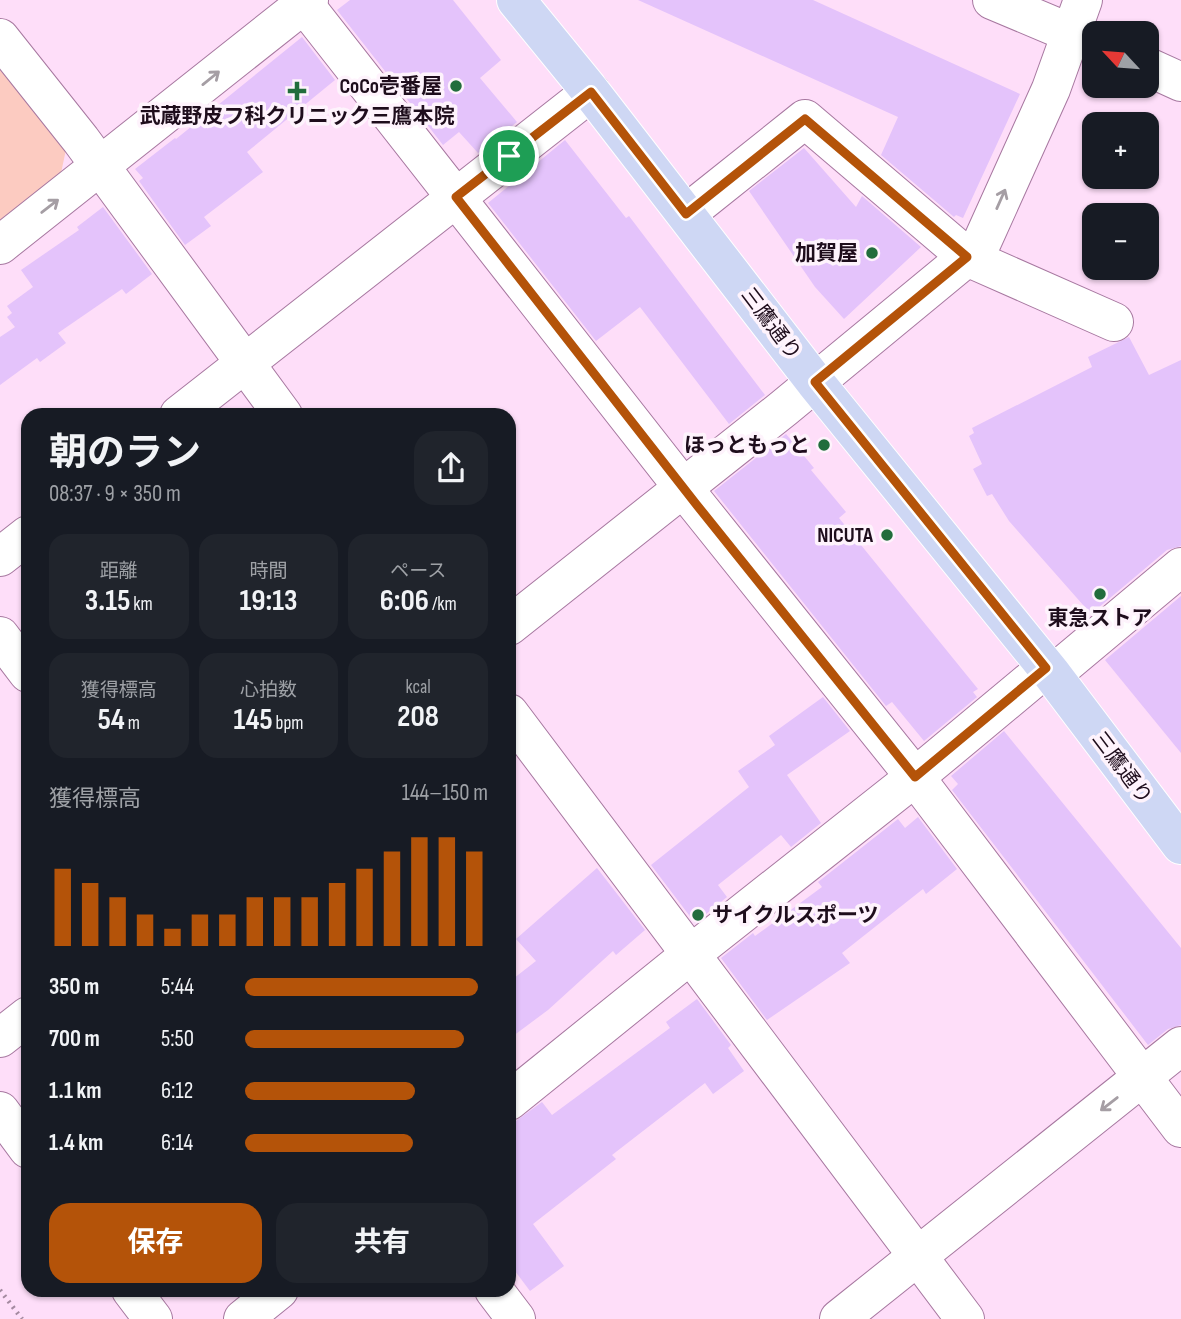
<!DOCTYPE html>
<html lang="ja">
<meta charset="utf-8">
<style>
:root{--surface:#171b24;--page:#20242c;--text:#f1f3f6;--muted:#9ea1a6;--accent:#b45309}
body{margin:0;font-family:"Sofia Sans Condensed","Noto Sans JP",sans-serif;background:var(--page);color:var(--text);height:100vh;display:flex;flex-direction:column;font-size:26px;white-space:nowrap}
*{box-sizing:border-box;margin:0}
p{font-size:23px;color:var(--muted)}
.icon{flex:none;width:38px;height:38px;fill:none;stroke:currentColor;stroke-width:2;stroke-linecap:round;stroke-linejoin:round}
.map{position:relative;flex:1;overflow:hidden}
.drawer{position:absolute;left:21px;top:408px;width:495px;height:889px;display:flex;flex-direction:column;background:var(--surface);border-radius:21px;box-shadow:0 2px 5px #0004}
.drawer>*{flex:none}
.needle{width:46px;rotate:296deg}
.buttons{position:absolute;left:1082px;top:21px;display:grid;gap:14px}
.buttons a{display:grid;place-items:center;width:77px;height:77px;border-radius:14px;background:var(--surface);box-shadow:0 2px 5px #0004;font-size:35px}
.pin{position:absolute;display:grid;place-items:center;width:60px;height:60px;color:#fff;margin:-30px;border:4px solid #fff;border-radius:50%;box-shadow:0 2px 7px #0007}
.round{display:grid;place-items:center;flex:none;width:74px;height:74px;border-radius:21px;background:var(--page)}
.summary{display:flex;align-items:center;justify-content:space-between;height:119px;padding:0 28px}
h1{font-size:38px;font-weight:700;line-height:52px}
.stats{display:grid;grid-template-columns:repeat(3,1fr);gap:10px;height:119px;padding:7px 28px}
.stats div{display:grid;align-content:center;border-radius:18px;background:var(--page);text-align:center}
.stats b{font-size:30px;font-weight:700}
.stats small{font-size:19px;font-weight:400}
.stats p{font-size:19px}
.chart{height:196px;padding:14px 28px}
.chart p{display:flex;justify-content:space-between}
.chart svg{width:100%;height:126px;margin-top:7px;stroke:var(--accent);stroke-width:6}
.cta{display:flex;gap:14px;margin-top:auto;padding:14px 28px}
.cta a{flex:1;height:80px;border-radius:21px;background:var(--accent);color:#fff;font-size:28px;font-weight:700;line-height:80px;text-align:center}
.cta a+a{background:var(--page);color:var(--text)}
ul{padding:0 28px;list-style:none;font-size:23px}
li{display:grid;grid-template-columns:112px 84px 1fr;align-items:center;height:52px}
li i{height:18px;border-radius:9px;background:var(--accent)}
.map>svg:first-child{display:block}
.green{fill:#fccbc1}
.building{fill:#e4c3fb}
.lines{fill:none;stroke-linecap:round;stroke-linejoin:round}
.minor-casing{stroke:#a778a0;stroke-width:40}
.major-casing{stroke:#fff;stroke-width:40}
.path{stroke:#a48aa0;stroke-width:4.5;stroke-dasharray:2 5;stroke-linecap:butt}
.minor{stroke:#fff;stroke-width:38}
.major{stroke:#ced7f4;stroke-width:38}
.oneway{stroke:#a59ea4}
.route-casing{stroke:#fff;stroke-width:14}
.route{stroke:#b45309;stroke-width:9}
.poi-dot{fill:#216d3c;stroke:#fef3fc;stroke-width:2.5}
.labels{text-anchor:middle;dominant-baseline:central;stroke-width:7;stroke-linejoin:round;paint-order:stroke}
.poi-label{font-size:21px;font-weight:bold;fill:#1e0d1c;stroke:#fef3fc;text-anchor:end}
.street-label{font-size:21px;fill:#1e0d1c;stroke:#fef3fc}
</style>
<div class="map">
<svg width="1181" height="1319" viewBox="0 0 1181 1319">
<rect width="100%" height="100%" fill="#fedef9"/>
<!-- green -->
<polygon class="green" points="0,60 67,145 61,173 0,222"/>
<!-- building -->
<g class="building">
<polygon points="350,0 453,0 501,60 480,78 517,122 478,153 459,132 443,145 337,10"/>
<polygon points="638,0 813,0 1020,94 963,218 956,215 954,217 881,155 898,117"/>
<polygon points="302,37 335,80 247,152 263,172 204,217 211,226 185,245 139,181 143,178 135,169 175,138 176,139"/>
<polygon points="565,140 626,218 629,216 765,395 729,424 640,307 596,341 488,203"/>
<polygon points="804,148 856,207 862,196 921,247 844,319 815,287 749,191"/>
<polygon points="103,207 152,274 126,294 122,289 58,333 66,343 40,362 37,358 0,385 0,337 15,327 7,317 12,313 7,306 33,287 21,270 79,230 77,227"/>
<polygon points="1129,337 1149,375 1181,360 1181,546 1167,550 1091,614 1009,521 992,494 987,496 973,469 982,464 969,436 974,433 972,428 1092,367 1088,357"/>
<polygon points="786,434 814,468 811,470 846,512 839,518 978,689 973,692 977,697 924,741 892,702 886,706 714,491"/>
<polygon points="1181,596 1181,753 1105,660"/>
<polygon points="823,697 850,731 787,775 821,823 791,847 781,835 718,885 727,897 695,923 651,865 749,787 738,771 775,745 769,736"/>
<polygon points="1004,731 1181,948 1181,1025 1168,1029 1148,1045 952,790 958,784 951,776"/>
<polygon points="918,817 957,869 926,894 923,889 842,953 850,963 767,1020 721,958 753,933 755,936 822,887 818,882 898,819 905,828"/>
<polygon points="597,868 645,930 616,955 613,951 548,1010 509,1039 509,982 536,961 516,939"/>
<polygon points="697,999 731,1045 728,1048 744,1071 713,1094 705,1083 612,1155 616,1159 533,1224 564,1266 530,1291 509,1263 509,1126 542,1102 552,1115 670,1028 666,1022"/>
</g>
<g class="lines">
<!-- minor casing -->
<g class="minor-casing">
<g id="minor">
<polyline points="992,0 1094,43"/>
<polyline points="304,4 696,504 915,777 1181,1128"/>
<polyline points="0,38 81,140 283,415"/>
<polyline points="1146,66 1181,82"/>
<polyline points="686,214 805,119 967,257 1114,322"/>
<polyline points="0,245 309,0"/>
<polyline points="179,415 591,92"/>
<polyline points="0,557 28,535"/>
<polyline points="509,626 784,408 967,257 982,242 1051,89 1083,0"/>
<polyline points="0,636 28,673"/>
<polyline points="1052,675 1181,567"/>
<polyline points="509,713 965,1319"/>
<polyline points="0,1038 28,1016"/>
<polyline points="509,1101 691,954 915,777 1046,668"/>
<polyline points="0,1111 28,1149"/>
<polyline points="131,1290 153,1319"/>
<polyline points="494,1290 516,1319"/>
<polyline points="243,1319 279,1290"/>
<polyline points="839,1319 1181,1046"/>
</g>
</g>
<!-- major casing -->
<g class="major-casing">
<polyline id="major" points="516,0 591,92 815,382 1051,673 1181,845"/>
</g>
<!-- path -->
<polyline class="path" points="0,1290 22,1319"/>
<!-- minor -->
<use href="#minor" class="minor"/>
<!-- major -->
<use href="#major" class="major"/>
</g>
<!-- one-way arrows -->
<defs><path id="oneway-shaft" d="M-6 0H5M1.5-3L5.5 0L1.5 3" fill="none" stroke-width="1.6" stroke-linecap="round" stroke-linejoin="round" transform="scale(1.75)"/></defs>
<g class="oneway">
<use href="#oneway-shaft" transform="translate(211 78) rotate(-39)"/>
<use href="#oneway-shaft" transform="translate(1001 199) rotate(-66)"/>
<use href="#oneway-shaft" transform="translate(50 206) rotate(-38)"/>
<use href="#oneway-shaft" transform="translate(1109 1104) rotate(142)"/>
</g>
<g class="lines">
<!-- route casing -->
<g class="route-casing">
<polygon id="route" points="591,92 686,214 805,119 967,257 815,382 1046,668 915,777 696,504 456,197"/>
</g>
<!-- route -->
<use href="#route" class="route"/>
</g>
<!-- markers -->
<g class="poi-dot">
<circle cx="456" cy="86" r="7"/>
<path d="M293.5 80.5h7v7h7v7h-7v7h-7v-7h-7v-7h7z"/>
<circle cx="872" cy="253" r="7"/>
<circle cx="824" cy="445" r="7"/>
<circle cx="887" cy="535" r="7"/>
<circle cx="1100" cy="594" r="7"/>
<circle cx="698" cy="915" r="7"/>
</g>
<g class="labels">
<!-- poi labels -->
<g class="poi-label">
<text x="442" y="86">CoCo壱番屋</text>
<text x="297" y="116" text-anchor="middle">武蔵野皮フ科クリニック三鷹本院</text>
<text x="858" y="253">加賀屋</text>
<text x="810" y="445">ほっともっと</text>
<text x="873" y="535">NICUTA</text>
<text x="1100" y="618" text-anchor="middle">東急ストア</text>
<text x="712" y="915" text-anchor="start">サイクルスポーツ</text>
</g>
<!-- street labels -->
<g class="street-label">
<text transform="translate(771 324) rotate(53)">三鷹通り</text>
<text transform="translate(1122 768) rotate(53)">三鷹通り</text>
</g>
</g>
</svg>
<div class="buttons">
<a><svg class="needle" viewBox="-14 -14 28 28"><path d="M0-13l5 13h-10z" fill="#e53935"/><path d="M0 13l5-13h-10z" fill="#9ea1a6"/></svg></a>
<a>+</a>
<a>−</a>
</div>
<div class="pin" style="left:509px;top:156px;background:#1e9e55"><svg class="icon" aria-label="arrive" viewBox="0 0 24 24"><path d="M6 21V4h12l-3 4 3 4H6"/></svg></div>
<section class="drawer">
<div class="summary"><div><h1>朝のラン</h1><p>08:37 · 9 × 350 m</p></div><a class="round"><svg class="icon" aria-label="share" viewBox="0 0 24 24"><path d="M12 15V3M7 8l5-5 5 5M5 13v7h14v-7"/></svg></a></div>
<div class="stats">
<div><p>距離</p><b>3.15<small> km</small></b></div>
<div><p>時間</p><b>19:13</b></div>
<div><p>ペース</p><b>6:06<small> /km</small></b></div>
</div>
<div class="stats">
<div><p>獲得標高</p><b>54<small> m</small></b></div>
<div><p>心拍数</p><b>145<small> bpm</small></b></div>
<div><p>kcal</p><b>208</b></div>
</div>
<div class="chart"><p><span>獲得標高</span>144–150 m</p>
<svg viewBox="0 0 160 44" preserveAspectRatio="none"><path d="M5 44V17M15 44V22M25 44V27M35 44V33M45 44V38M55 44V33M65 44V33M75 44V27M85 44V27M95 44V27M105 44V22M115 44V17M125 44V11M135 44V6M145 44V6M155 44V11"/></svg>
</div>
<ul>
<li><b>350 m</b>5:44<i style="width:96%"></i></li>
<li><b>700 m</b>5:50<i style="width:90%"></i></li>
<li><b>1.1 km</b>6:12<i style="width:70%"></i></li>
<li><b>1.4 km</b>6:14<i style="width:69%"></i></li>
</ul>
<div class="cta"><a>保存</a><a>共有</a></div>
</section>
</div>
